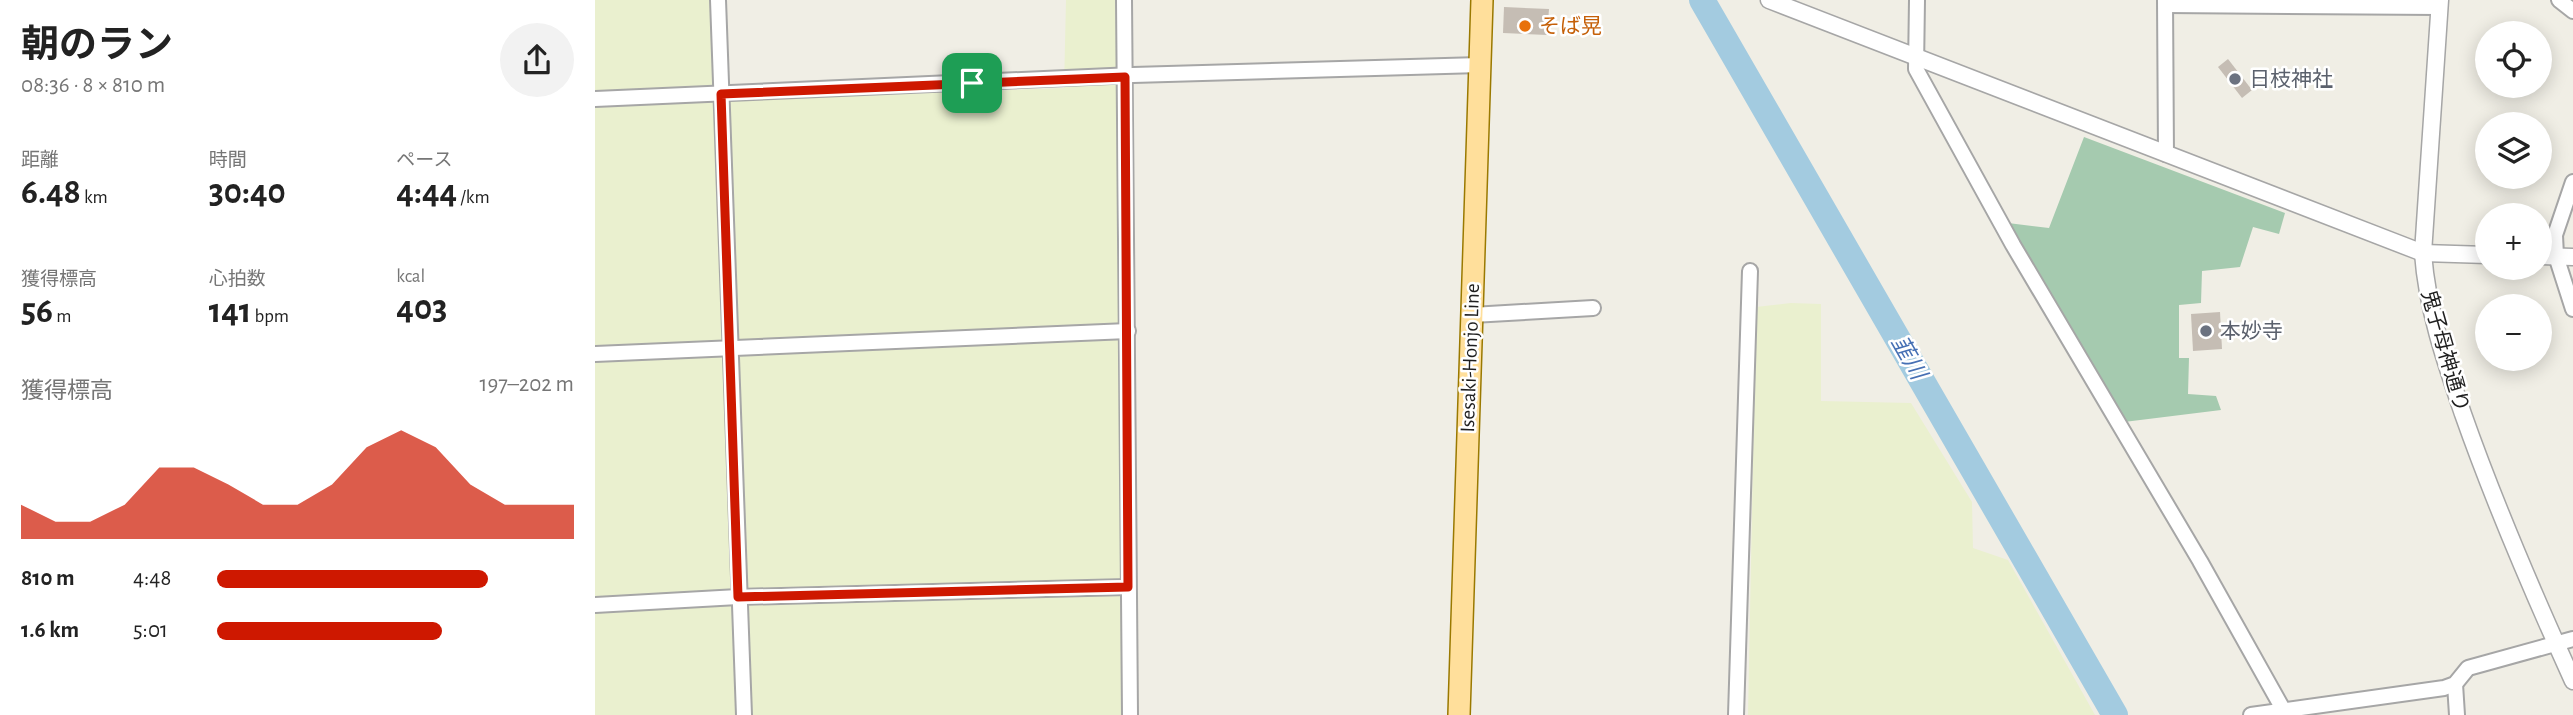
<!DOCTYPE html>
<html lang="ja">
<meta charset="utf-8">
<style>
:root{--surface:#fff;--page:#f2f2f2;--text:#222;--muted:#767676;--accent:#ce1800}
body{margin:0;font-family:"Alegreya Sans","Noto Sans JP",sans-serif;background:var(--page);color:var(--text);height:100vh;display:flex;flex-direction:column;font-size:26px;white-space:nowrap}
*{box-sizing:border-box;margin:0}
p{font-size:23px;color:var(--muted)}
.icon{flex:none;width:38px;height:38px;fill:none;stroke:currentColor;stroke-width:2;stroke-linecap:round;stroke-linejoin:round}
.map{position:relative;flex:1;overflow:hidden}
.sheet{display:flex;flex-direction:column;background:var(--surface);width:595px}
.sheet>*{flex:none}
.tools{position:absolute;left:1880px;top:21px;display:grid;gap:14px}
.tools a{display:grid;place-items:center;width:77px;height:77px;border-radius:50%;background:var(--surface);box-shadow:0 4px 18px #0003;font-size:35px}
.pin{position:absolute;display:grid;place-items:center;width:60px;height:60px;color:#fff;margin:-30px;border-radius:14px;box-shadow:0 4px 10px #0006}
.round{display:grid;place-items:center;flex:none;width:74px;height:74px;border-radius:37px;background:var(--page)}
.summary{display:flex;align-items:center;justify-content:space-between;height:119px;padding:0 21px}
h1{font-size:38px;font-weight:700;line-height:52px}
.metrics{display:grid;grid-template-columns:repeat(3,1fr);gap:10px;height:119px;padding:7px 21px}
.metrics div{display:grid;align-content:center}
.metrics b{font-size:35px;font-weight:700}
.metrics small{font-size:19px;font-weight:400}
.metrics p{font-size:19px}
.chart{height:196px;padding:14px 21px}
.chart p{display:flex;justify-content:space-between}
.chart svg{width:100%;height:126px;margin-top:7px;fill:var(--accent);opacity:.7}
ul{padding:0 21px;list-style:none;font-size:23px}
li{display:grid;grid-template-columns:112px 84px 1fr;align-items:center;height:52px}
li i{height:18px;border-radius:9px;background:var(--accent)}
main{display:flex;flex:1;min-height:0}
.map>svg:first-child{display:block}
.farmland{fill:#eaf0cf}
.cemetery{fill:#a5caaf}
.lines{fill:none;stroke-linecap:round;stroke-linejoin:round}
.river{stroke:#a3cbe0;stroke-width:26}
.building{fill:#c5bdb4}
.minor-casing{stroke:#a6a6a6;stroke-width:18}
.tertiary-casing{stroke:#a6a6a6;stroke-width:19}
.primary-casing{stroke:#9a7900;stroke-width:24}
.minor{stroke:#fff;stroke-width:14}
.tertiary{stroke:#fff;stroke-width:16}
.primary{stroke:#ffdf9b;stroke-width:21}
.route-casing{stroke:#fff;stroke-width:14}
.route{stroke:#ce1800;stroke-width:9}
.food-dot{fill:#e8710a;stroke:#fff;stroke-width:2.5}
.worship-dot{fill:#6b7280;stroke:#fff;stroke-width:2.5}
.labels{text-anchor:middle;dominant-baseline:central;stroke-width:5;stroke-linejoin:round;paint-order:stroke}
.food-label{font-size:21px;fill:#c56008;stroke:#fff;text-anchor:start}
.worship-label{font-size:21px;fill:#5b616d;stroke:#fff;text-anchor:start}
.street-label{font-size:21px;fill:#1f1f1f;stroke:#fff}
.water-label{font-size:23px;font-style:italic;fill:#4670b4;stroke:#fff}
</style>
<main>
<section class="sheet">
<div class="summary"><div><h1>朝のラン</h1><p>08:36 · 8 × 810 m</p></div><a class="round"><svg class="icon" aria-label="share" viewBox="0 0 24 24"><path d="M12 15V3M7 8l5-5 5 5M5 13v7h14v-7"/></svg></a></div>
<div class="metrics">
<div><p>距離</p><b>6.48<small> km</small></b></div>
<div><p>時間</p><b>30:40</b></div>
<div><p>ペース</p><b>4:44<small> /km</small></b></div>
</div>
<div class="metrics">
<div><p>獲得標高</p><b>56<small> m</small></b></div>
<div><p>心拍数</p><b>141<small> bpm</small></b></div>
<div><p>kcal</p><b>403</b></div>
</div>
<div class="chart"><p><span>獲得標高</span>197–202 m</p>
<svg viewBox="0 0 160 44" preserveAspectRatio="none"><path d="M0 44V32L10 38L20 38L30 32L40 19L50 19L60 25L70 32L80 32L90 25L100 12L110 6L120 12L130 25L140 32L150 32L160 32V44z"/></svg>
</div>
<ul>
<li><b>810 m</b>4:48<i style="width:76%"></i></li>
<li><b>1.6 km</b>5:01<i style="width:63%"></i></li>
</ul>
</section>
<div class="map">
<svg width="1978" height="715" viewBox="0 0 1978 715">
<rect width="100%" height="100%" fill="#f0eee5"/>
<!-- farmland -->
<g class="farmland">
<polygon points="0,0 116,0 122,101 469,88 471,0 526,0 532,715 0,715"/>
<polygon points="1196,303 1226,304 1226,401 1316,403 1377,502 1378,548 1413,560 1500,715 1153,715 1161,307"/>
</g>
<!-- cemetery -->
<polygon class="cemetery" points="1489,137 1690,213 1684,234 1658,227 1645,267 1607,271 1606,303 1584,305 1584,358 1594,358 1593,394 1621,396 1626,410 1529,422 1413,223 1454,228"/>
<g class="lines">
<!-- river -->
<polyline class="river" points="1107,0 1520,715"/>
</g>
<!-- building -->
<g class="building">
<polygon points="909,7 954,9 952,35 908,33"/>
<polygon points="1633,59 1657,90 1647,98 1623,67"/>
<polygon points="1625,312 1627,349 1598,351 1596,314"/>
</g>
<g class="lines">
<!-- minor casing -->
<g class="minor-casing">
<g id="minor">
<polyline points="123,0 149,715"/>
<polyline points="529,0 535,715"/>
<polyline points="1322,0 1321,69 1418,245 1605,561 1689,711"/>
<polyline points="1570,0 1571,154"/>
<polyline points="1964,0 1978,11"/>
<polyline points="1571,5 1844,7"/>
<polyline points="0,99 538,75 885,65"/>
<polyline points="1978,182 1960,235 1961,256 1978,309"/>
<polyline points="877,315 998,308"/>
<polyline points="0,354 533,331"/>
<polyline points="0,605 143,597 533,587"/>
<polyline points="1860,684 1862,715"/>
<polyline points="1141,715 1155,271"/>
<polyline points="1656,715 1849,688 1860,684 1873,668 1978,639"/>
</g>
</g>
<!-- tertiary casing -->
<g class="tertiary-casing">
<g id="tertiary">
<polyline points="1174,0 1828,253 1892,255"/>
<path d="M1845 0 1828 253C1832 309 1850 361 1868 414 1900 505 1938 593 1978 681"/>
<polyline points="1944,256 1978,257"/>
</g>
</g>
<!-- primary casing -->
<g class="primary-casing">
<polyline id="primary" points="864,715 887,0"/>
</g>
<!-- minor -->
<use href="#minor" class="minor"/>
<!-- tertiary -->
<use href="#tertiary" class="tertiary"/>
<!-- primary -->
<use href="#primary" class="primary"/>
</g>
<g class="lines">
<!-- route casing -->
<g class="route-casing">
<polygon id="route" points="530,77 533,587 143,597 126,94"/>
</g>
<!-- route -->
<use href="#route" class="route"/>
</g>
<!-- markers -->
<circle class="food-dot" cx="930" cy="26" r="7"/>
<g class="worship-dot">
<circle cx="1640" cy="79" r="7"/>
<circle cx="1611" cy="331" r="7"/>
</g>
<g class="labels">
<!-- food labels -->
<g class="food-label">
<text x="944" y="26">そば晃</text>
</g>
<!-- worship labels -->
<g class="worship-label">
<text x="1654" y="79">日枝神社</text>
<text x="1625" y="331">本妙寺</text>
</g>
<!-- street labels -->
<g class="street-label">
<text transform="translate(1850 351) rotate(74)">鬼子母神通り</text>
<text transform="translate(875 358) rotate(-88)">Isesaki-Honjo Line</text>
</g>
<!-- water labels -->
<g class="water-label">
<text transform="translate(1313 358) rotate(60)">韮川</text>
</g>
</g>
</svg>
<div class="tools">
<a><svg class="icon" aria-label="locate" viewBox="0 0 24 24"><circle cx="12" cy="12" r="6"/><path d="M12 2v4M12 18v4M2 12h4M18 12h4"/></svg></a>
<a><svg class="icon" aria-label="layers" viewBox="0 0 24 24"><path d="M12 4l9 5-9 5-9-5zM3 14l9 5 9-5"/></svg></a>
<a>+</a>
<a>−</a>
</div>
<div class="pin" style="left:377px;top:83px;background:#1e9e55"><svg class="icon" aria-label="arrive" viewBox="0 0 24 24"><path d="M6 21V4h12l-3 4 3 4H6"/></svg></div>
</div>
</main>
